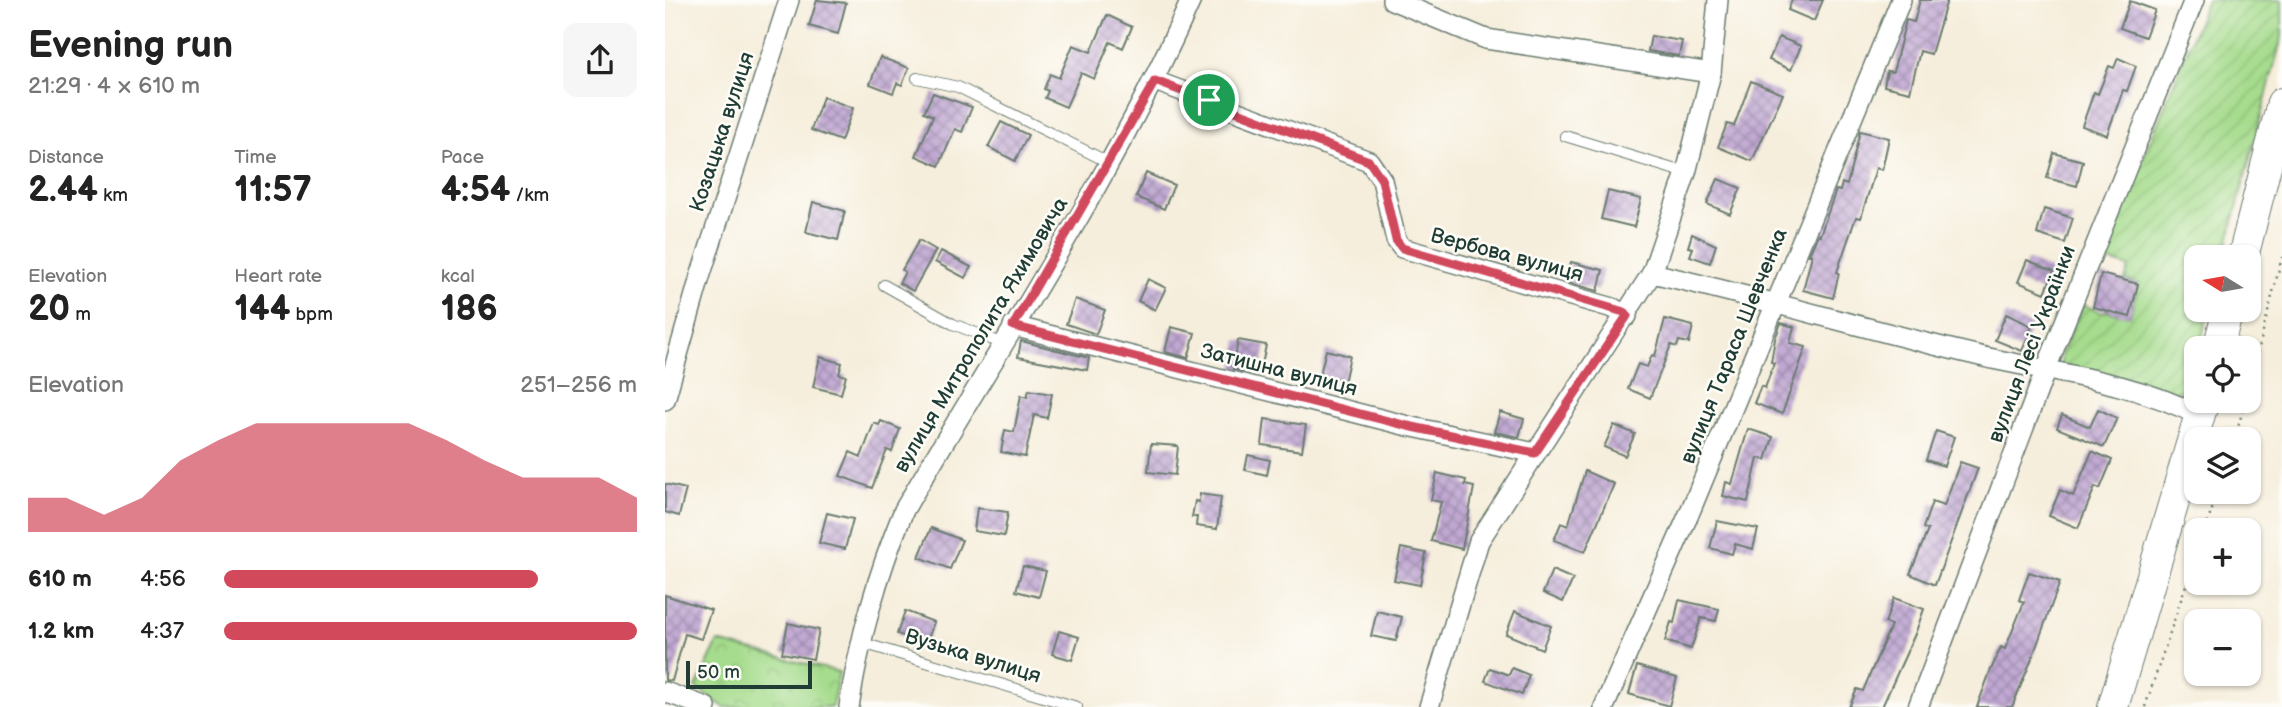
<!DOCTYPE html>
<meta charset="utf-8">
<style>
:root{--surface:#fff;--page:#f6f6f6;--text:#222;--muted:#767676;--accent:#d1495b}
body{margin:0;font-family:"Balsamiq Sans",sans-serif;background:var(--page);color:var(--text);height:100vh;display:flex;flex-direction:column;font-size:26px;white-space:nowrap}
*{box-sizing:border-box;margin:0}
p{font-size:23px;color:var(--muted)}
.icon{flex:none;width:38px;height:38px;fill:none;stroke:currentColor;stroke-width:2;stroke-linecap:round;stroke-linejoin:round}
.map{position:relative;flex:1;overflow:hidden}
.panel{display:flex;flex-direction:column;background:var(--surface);width:665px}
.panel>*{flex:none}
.needle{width:46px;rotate:281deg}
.controls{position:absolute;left:1519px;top:245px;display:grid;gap:14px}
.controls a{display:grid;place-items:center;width:77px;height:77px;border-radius:14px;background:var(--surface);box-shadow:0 2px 5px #0004;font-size:35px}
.scale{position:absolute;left:21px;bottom:18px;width:126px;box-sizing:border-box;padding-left:7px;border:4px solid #1f3d34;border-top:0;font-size:19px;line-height:24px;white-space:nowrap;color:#1f3d34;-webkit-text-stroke:5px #fdfcf7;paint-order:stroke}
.pin{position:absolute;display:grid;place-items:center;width:60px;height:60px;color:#fff;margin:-30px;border:4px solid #fff;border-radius:50%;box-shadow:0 2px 7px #0007}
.round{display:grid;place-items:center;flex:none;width:74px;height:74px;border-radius:14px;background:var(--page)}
.head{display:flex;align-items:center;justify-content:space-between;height:119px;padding:0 28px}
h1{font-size:38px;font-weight:800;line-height:52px}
.figures{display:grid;grid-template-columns:repeat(3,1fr);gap:10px;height:119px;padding:7px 28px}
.figures div{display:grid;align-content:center}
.figures b{font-size:35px;font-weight:800}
.figures small{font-size:19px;font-weight:400}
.figures p{font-size:19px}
.chart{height:196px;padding:14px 28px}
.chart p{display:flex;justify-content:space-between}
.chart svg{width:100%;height:126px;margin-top:7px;fill:var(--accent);opacity:.7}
ul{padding:0 28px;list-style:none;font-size:23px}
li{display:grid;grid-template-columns:112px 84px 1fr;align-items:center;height:52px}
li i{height:18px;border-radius:9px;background:var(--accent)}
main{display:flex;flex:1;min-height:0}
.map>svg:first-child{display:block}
.park{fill:url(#park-crowns);stroke:#628c60;stroke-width:2}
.garden{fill:url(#garden-furrows);stroke:#628c60;stroke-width:2}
.building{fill:url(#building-cross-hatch)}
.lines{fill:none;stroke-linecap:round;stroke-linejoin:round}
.lane-casing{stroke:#6a7b6f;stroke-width:12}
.street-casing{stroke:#6a7b6f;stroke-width:22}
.primary-casing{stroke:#6a7b6f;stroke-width:32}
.path{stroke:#6a7b6f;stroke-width:2.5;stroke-dasharray:2 5;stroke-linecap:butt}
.lane{stroke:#fff;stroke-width:10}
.street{stroke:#fff;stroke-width:19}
.primary{stroke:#fff;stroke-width:30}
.route-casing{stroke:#fff;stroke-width:14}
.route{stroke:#d1495b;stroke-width:9}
.labels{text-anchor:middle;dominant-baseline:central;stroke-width:5;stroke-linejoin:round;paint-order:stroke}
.street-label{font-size:21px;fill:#1f3d34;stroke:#fdfcf7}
</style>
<main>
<section class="panel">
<div class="head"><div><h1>Evening run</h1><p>21:29 · 4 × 610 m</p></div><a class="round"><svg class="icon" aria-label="share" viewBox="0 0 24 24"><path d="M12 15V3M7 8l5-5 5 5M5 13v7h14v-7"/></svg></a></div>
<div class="figures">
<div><p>Distance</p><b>2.44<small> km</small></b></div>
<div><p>Time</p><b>11:57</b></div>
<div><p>Pace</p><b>4:54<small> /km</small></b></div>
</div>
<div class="figures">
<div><p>Elevation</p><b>20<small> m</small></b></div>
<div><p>Heart rate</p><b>144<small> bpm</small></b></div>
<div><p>kcal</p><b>186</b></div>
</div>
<div class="chart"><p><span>Elevation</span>251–256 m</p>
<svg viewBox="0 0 160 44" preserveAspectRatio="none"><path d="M0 44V32L10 32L20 38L30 32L40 19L50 12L60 6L70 6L80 6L90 6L100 6L110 12L120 19L130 25L140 25L150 25L160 32V44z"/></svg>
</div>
<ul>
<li><b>610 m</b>4:56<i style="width:76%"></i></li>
<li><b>1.2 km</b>4:37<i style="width:100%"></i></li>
</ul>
</section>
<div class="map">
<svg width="1617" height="707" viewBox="0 0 1617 707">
<defs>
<pattern id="park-crowns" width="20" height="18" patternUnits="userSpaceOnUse" patternTransform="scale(1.75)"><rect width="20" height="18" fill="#a6dc8d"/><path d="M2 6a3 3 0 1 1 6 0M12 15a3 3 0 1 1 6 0" fill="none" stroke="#8ebe7a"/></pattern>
<pattern id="garden-furrows" width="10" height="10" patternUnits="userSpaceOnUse" patternTransform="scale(1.75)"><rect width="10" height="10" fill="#a6dc8d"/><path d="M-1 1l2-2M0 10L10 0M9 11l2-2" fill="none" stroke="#8ebe7a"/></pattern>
<pattern id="building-cross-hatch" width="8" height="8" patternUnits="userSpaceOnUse" patternTransform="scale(1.75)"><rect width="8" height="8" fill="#c1a8d3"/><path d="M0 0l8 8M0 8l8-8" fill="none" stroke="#9c8aac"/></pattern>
</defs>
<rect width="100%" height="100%" fill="#fdfcf7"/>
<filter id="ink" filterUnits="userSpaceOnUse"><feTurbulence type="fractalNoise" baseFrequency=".0143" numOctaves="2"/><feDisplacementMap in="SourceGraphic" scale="14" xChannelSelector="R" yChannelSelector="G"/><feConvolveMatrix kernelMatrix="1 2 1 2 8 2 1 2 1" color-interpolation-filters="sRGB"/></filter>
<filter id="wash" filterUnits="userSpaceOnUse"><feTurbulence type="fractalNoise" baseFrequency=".00686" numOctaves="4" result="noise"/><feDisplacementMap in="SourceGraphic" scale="28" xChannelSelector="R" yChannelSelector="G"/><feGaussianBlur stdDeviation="1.57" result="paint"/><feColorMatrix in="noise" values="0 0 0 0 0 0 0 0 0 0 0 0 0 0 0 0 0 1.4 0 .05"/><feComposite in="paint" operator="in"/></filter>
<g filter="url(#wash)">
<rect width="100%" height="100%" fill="#f6eedc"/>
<!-- park -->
<polygon class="park" points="53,642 174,672 167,707 59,707 31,688"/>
<!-- garden -->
<polygon class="garden" points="1542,0 1617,0 1617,36 1559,257 1531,257 1531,310 1544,310 1534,348 1531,348 1525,380 1516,391 1507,392 1400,367 1396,364 1396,355 1418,305 1438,313 1441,311 1465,316 1473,284 1460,280 1464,267 1438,259"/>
<g id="blocks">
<!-- building -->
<g class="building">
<polygon points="152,0 181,3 173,34 144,26"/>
<polygon points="1127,0 1158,0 1149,21 1123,10"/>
<polygon points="1255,0 1282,0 1266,54 1255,51 1245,92 1219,86 1222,71 1228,72 1241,20 1249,22"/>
<polygon points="1465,1 1490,10 1480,37 1455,28"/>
<polygon points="442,15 467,27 458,48 445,42 429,79 416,73 401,107 380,98 383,91 379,89 385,74 394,78 408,45 426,52"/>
<polygon points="986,36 1017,41 1014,56 983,51"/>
<polygon points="1114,37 1136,46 1126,70 1104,60"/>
<polygon points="215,57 244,68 237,85 232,83 228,93 205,84"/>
<polygon points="1453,58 1471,66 1462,91 1458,90 1442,135 1417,126 1429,92 1433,94 1444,66 1449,68"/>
<polygon points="1086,81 1118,94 1087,161 1053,147 1062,124 1069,126"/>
<polygon points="268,93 307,107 297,132 290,129 274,166 251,156 268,116 259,112"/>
<polygon points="158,97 188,108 176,141 146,130"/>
<polygon points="336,122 363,135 350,161 323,147"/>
<polygon points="1195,131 1224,138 1217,170 1211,168 1196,218 1191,217 1172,272 1174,273 1168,298 1138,290 1147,255 1144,255 1153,234 1155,235 1171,190 1175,191 1177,183 1182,185"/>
<polygon points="1389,153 1418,161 1412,186 1382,178"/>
<polygon points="481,173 509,185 499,209 471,197"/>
<polygon points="1053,179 1076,188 1065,214 1042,204"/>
<polygon points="943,191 976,199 969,227 936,219"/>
<polygon points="148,202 180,211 173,240 141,232"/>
<polygon points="1379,209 1408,218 1400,243 1372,234"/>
<polygon points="1027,234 1051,245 1045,263 1025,256 1028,248 1023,247"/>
<polygon points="254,240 271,250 248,291 234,283 240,272 237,270"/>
<polygon points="276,251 306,267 300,278 270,262"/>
<polygon points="1362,260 1389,271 1380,293 1353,282"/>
<polygon points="906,262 938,270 933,291 901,282"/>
<polygon points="1436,274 1473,284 1465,317 1428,307"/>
<polygon points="483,279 501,288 490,310 473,301"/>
<polygon points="410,299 440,310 431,334 401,324"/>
<polygon points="1341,314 1367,326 1357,351 1330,340"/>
<polygon points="1000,319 1028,326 1024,343 1014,341 1012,347 1006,345 985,398 963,389 973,364 982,367 987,355 990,356"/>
<polygon points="1116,323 1129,327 1125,343 1141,347 1117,414 1089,403 1096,386 1100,388 1109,363 1106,362 1110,339"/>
<polygon points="506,327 530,333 523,358 500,352"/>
<polygon points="573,340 601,345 597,365 586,363 584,373 568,369"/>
<polygon points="356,341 424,358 422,370 353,357"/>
<polygon points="661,350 685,356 677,391 652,386"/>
<polygon points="155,357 177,363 174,374 181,376 176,394 148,387"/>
<polygon points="364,390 387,394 382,418 369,415 360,457 336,452 340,430 349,432 356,395 362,397"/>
<polygon points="1433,409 1452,418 1439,447 1392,428 1397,415 1425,427"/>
<polygon points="835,412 859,419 854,437 829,432"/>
<polygon points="600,419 641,425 637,451 597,445"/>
<polygon points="216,421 235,429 227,452 222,450 207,488 175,476 185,452 196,457 209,423 214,425"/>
<polygon points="949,425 970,434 960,456 939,447"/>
<polygon points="1083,429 1108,437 1101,460 1093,458 1083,502 1058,496 1061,482 1067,484"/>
<polygon points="1271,431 1289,437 1279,466 1261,460"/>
<polygon points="486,444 513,446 510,475 483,472"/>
<polygon points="1427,451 1447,460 1435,489 1430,487 1413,528 1384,516 1395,490 1408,496"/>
<polygon points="583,455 605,460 602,475 580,470"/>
<polygon points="1295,462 1313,468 1270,585 1245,574 1263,530 1258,528 1267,502 1279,506"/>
<polygon points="920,471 949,484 920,552 889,540 896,523 903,526"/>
<polygon points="772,473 801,480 800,485 809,487 797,549 766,541 776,502 766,500"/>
<polygon points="0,484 21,489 14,516 0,512"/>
<polygon points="535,494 556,497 552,529 531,526 532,517 527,517 530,501 534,502"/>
<polygon points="312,508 343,512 339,536 309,531"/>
<polygon points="162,513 188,519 180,549 154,543"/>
<polygon points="1052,521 1093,529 1088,549 1070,544 1067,554 1045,548"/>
<polygon points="266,528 297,540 285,569 254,557"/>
<polygon points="736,548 761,553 755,585 729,580"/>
<polygon points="358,566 381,571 374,597 351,591"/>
<polygon points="887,570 908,579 898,602 878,593"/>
<polygon points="1364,572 1395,582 1366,661 1347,707 1312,707 1325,672 1336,647 1340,649 1359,602 1354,600"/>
<polygon points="0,595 46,610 36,639 20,634 7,681 0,680"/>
<polygon points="1229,598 1259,609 1250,634 1217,707 1184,707 1192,689 1198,691 1226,625 1220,623"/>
<polygon points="1014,600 1054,609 1051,621 1036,618 1026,649 1000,641 1006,622 1009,623"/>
<polygon points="240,611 269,622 261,644 232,634"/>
<polygon points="712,611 737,617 731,641 706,636"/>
<polygon points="850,611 886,626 877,649 841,634"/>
<polygon points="123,623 154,630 148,659 117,653"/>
<polygon points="394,631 414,637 407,660 387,654"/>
<polygon points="972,666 1012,678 1004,706 964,694"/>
<polygon points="825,668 844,675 847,668 864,675 857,695 820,681"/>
</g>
</g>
</g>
<g filter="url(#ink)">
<use href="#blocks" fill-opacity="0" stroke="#6a7b6f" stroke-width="2"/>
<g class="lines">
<!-- lane casing -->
<g class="lane-casing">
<g id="lane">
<polyline points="252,78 293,87 445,163"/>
<polyline points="900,136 1021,173"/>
<polyline points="219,285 288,324 336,343"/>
<polyline points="194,642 412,707"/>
</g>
</g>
<!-- street casing -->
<g class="street-casing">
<g id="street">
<polyline points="727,0 821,39 1046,73"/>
<polyline points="490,81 704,161 717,180 731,240 737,248 948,308 962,316"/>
<path d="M987 273C1092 297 1194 327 1298 352 1376 372 1462 378 1535 416"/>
<polyline points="348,326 743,426 870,453"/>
<polyline points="0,400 35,277 124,0"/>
<polyline points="0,692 41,707"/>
<path d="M184 707C195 636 212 576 239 510 337 342 447 178 526 0"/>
<polyline points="764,707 814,541 987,273 1021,173 1046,73 1053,0"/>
<polyline points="939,707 1027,507 1236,0"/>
<polyline points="1253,707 1381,369 1529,0"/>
</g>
</g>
<!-- primary casing -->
<g class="primary-casing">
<g id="primary">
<polyline points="1578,257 1617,103"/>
<polyline points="1553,348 1563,310"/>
<polyline points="1448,707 1539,401"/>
</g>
</g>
<!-- path -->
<g class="path">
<polyline points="1584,387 1617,257"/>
<polyline points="1556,431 1567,439"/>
<polyline points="1570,439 1580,401"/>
<polyline points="1540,530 1553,492"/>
<polyline points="1480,707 1531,555"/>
</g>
<!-- lane -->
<use href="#lane" class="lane"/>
<!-- street -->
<use href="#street" class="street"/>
<!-- primary -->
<use href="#primary" class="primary"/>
</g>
</g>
<g class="lines" filter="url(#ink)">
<!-- route casing -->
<g class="route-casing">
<polygon id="route" points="490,81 704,161 717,180 731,240 737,248 959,312 962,316 870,453 743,426 348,326"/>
</g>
<!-- route -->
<use href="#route" class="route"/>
</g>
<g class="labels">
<!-- street labels -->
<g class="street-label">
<text transform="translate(57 132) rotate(-72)">Козацька вулиця</text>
<text transform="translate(842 255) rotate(15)">Вербова вулиця</text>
<text transform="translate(316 335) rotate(-59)">вулиця Митрополита Яхимовича</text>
<text transform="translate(1367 344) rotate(-69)">вулиця Лесі Українки</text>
<text transform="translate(1069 346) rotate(-68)">вулиця Тараса Шевченка</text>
<text transform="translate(614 370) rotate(14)">Затишна вулиця</text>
<text transform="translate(308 656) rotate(17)">Вузька вулиця</text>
</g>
</g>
</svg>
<div class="controls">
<a><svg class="needle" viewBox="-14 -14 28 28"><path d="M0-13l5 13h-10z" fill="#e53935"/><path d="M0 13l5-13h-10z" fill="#767676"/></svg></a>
<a><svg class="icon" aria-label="locate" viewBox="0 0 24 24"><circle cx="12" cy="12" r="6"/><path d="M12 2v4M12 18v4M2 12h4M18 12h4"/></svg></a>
<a><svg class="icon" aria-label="layers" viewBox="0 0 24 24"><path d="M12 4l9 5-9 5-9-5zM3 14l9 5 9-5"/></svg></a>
<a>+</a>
<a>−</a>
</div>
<div class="scale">50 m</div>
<div class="pin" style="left:544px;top:100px;background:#1e9e55"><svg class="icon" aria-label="arrive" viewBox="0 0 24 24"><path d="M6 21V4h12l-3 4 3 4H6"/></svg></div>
</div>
</main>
